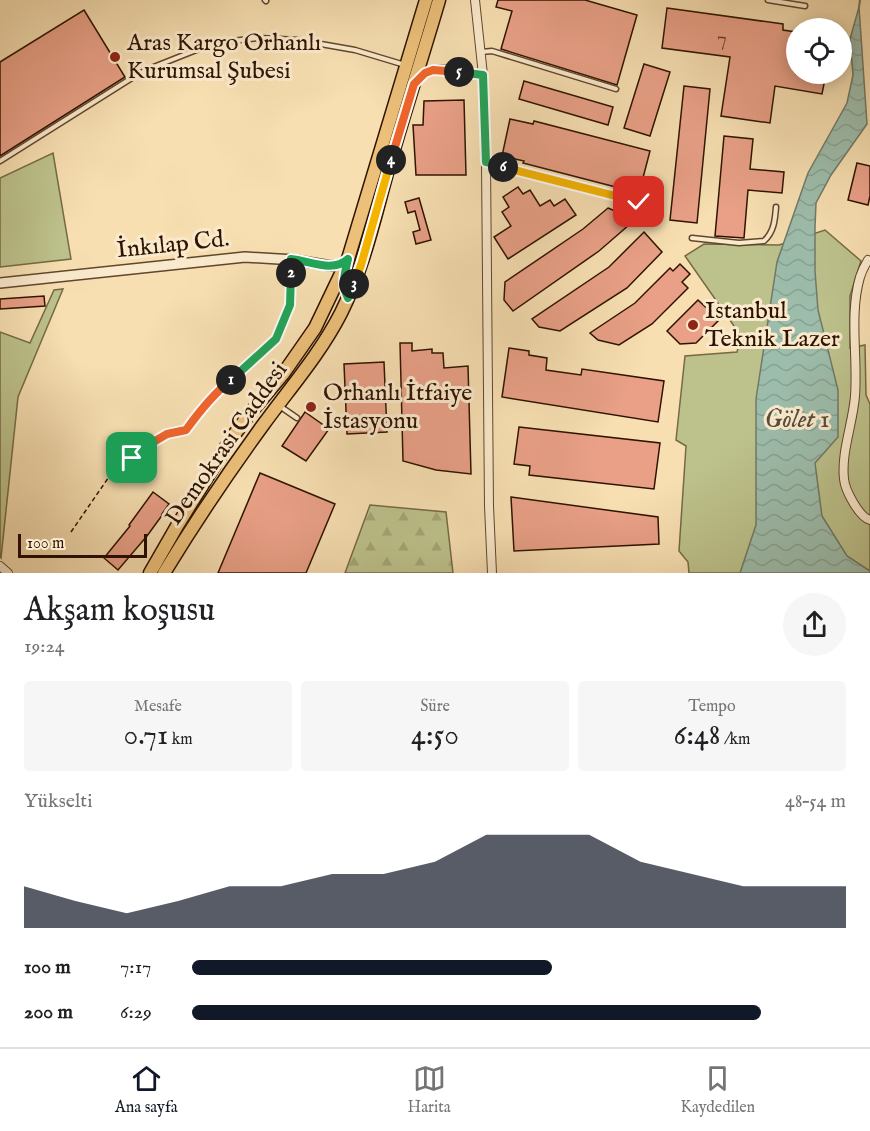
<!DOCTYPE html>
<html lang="tr">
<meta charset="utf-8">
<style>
:root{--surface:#fff;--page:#f6f6f6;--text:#202124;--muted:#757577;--line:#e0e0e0;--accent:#111827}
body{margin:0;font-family:"IM FELL English",serif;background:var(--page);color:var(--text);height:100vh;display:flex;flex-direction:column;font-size:22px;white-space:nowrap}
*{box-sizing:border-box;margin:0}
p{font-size:20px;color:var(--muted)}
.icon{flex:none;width:33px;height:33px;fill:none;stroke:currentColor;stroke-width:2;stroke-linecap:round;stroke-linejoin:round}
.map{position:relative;height:573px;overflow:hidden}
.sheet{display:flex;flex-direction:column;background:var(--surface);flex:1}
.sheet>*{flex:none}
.buttons{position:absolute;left:786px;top:18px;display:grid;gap:12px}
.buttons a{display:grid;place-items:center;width:66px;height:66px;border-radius:50%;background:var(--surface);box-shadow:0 3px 15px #0003;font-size:30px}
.scale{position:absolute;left:18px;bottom:15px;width:129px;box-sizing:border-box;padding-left:6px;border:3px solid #2f1300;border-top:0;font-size:16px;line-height:21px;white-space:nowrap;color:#2f1300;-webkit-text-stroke:4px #faeacd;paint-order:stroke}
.pin{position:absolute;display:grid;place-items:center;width:51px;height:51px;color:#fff;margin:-26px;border-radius:12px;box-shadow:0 3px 9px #0006}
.km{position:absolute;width:30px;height:30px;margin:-15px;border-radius:50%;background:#222;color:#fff;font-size:16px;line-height:30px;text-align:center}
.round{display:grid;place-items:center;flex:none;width:63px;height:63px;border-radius:32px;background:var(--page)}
.summary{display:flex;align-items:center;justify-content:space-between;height:102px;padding:0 24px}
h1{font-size:33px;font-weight:600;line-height:45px}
.metrics{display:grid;grid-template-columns:repeat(3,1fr);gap:9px;height:102px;padding:6px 24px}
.metrics div{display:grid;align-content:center;border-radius:6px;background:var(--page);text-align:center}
.metrics b{font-size:30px;font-weight:600}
.metrics small{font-size:16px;font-weight:400}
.metrics p{font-size:16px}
.chart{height:168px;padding:12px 24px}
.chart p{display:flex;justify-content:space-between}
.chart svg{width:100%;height:108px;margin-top:6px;fill:var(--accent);opacity:.7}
ul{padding:0 24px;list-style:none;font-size:20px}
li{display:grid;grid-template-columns:96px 72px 1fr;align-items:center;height:45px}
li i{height:15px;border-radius:8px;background:var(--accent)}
.menu{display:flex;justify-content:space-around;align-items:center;height:84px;border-top:2px solid var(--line);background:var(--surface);font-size:16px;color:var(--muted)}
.menu a{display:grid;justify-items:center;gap:3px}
.menu .active{color:var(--accent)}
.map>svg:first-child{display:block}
.green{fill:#bdc28c;stroke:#766a46;stroke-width:1.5}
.forest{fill:url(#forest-firs);stroke:#766a46;stroke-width:1.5}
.water{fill:url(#water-waves);stroke:#717967;stroke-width:1.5}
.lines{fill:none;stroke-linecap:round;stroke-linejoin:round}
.stream{stroke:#717967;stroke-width:2}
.building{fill:#e9a087;stroke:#2f1300;stroke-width:1.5}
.service-casing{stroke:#61462c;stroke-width:7}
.minor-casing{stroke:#61462c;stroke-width:10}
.tertiary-casing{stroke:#61462c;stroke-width:12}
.primary-casing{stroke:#2f1300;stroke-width:15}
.path{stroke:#2f1300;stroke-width:1.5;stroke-dasharray:4.5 3;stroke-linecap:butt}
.service{stroke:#faeacd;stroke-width:4}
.minor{stroke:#faeacd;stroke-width:8}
.tertiary{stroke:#faeacd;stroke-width:9}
.primary{stroke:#ecc079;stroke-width:12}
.split-1-casing{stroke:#fff;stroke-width:12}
.split-2-casing{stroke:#fff;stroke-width:12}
.split-3-casing{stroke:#fff;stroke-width:12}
.split-4-casing{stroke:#fff;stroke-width:12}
.split-5-casing{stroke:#fff;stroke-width:12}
.split-6-casing{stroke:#fff;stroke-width:12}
.split-7-casing{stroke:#fff;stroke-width:12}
.split-1{stroke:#f0652b;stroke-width:8}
.split-2{stroke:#22a559;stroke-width:8}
.split-3{stroke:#22a559;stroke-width:8}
.split-4{stroke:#f5b400;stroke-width:8}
.split-5{stroke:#f0652b;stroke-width:8}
.split-6{stroke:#22a559;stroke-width:8}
.split-7{stroke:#f5b400;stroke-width:8}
.poi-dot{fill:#8f2418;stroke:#faeacd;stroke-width:2}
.labels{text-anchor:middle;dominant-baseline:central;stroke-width:6;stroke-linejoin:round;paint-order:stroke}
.number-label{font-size:21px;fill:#5e3622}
.poi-label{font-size:24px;fill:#2f1300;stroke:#faeacd;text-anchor:start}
.street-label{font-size:24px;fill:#2f1300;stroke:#faeacd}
.water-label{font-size:26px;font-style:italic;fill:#564e3c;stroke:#faeacd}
</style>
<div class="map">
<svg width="870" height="573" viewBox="0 0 870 573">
<defs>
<pattern id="forest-firs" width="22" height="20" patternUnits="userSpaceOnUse" patternTransform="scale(1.5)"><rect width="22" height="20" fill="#bdc28c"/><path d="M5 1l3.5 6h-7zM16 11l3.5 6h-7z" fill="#a3a677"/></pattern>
<pattern id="water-waves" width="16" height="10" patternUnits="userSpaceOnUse" patternTransform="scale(1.5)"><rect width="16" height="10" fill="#9dbdac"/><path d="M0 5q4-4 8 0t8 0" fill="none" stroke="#88a292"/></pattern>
</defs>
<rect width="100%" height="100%" fill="#f7dfb2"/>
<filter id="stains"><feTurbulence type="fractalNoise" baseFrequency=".00333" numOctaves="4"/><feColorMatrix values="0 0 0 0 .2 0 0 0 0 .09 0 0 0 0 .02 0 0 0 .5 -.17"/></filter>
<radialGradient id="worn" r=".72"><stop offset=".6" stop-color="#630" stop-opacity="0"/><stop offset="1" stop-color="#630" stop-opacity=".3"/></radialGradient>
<!-- green -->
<g class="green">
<polygon points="53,153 71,259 0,267 0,178"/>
<polygon points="825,230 861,261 850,296 850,348 865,345 866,395 870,404 870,573 689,573 688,562 679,551 686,446 676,440 685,356 737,352 741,336 685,256 704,244 779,245"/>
<polygon points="63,289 18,397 1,558 0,557 0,332 30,343 54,290"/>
</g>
<!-- forest -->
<polygon class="forest" points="370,505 446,512 453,573 345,573"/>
<!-- water -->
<polygon class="water" points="859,7 867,124 831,175 816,203 815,227 815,271 818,310 838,390 838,437 815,463 822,516 847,556 870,571 870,573 740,573 756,525 756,399 777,262 808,173 847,103 853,75 850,39"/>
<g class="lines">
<!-- stream -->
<polyline class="stream" points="859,7 860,0"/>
</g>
<!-- building -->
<g class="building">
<polygon points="498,0 585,0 637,15 617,85 501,49 512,11 496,7"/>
<polygon points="667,8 783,24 783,30 796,32 796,74 826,74 822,94 775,86 770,123 721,116 730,57 662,48"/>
<polygon points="84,10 125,77 0,156 0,62"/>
<polygon points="644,64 670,72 650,136 624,128"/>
<polygon points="524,81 613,107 608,125 519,99"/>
<polygon points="684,86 710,89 697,223 670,220"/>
<polygon points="464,100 466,175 416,175 413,125 423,125 424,101"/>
<polygon points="510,119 533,124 534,121 650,151 639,193 523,163 524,161 502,156"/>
<polygon points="724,136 753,139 750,169 784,172 782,193 748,190 744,238 715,236"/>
<polygon points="857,163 870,166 870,196 868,205 848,200"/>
<polygon points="518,187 523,194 530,190 540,206 550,200 554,206 565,199 576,215 508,259 494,237 511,226 502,212 509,207 503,197"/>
<polygon points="419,198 431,240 416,244 413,232 420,230 415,211 408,213 405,202"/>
<polygon points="608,208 620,213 629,225 599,251 513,311 504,300 505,282 583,229"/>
<polygon points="644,232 662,252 627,288 560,331 539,327 532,319 609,267"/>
<polygon points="680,264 690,274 682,282 688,288 652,324 619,345 598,340 590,333 635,303 670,268 673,271"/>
<polygon points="44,296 45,306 0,309 0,299"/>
<polygon points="698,300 719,320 696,343 680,344 667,331"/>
<polygon points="400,343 412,343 412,351 432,349 432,353 443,353 444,368 468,366 471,474 436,470 403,461"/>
<polygon points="509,348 529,351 529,355 547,358 546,370 581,375 582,369 664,381 658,422 502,397"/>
<polygon points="384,362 387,432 347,434 344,364"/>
<polygon points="305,412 329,429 306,461 282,446"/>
<polygon points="519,427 660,443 654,489 529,475 530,466 514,464"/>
<polygon points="260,473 335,504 306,573 218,573"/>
<polygon points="153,492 169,504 162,514 163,514 147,536 118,570 104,558 130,526 129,525"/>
<polygon points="511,497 658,517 659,544 514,551"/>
</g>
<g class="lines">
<!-- service casing -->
<g class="service-casing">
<g id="service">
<polyline points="265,0 266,1"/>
<polyline points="768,0 805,6"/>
<polyline points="481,52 492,51 616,89"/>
<polyline points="0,161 135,76 151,68 214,43 259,38 298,40 355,50 405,65"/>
<path d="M692 238 739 243 764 241C774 232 775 220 776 207"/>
<polyline points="281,407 297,418"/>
</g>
</g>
<!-- minor casing -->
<g class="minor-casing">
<g id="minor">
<polyline points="475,0 483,75 486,162 489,506 492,573"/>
<path d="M416 80C432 62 462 72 483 75"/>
<polyline points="486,162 639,202 653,214"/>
<path d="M870 261 868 260C865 265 862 271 860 277 849 315 858 357 855 396 853 423 841 452 844 479 845 490 859 517 870 520"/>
<polyline points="0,566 8,573"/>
</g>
</g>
<!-- tertiary casing -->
<g class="tertiary-casing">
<polyline id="tertiary" points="0,283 245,257 295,260 331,266 343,264 348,260"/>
</g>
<!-- primary casing -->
<g class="primary-casing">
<g id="primary">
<polyline points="150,573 177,526 229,442 247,417 283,374 315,328 348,259 426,0"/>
<path d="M164 573C195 522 228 473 263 425 290 388 320 354 341 313 364 267 375 215 389 166 405 110 423 55 439 0"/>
</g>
</g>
<!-- path -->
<polyline class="path" points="71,532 113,471 150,445 167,434 186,430 200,411 223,387 276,339 290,305 291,269"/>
<!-- service -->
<use href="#service" class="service"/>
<!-- minor -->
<use href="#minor" class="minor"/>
<!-- tertiary -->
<use href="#tertiary" class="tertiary"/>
<!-- primary -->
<use href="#primary" class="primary"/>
</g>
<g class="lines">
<!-- split-1 casing -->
<g class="split-1-casing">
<path id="split-1" d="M132 458 150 444 167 434 186 430C199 412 213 394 231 380"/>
</g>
<!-- split-2 casing -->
<g class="split-2-casing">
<polyline id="split-2" points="231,380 276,339 290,305 291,273"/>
</g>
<!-- split-3 casing -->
<g class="split-3-casing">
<path id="split-3" d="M291 273V259C310 261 333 273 348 259 345 273 341 284 348 298L354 284"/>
</g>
<!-- split-4 casing -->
<g class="split-4-casing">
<polyline id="split-4" points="354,284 361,265 391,160"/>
</g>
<!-- split-5 casing -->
<g class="split-5-casing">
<polyline id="split-5" points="391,160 414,84 425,73 433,70 459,72"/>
</g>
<!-- split-6 casing -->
<g class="split-6-casing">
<polyline id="split-6" points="459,72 483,75 486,162 503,167"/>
</g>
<!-- split-7 casing -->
<g class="split-7-casing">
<polyline id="split-7" points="503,167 639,202"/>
</g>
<!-- split-1 -->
<use href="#split-1" class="split-1"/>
<!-- split-2 -->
<use href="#split-2" class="split-2"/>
<!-- split-3 -->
<use href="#split-3" class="split-3"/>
<!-- split-4 -->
<use href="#split-4" class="split-4"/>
<!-- split-5 -->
<use href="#split-5" class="split-5"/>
<!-- split-6 -->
<use href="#split-6" class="split-6"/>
<!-- split-7 -->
<use href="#split-7" class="split-7"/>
</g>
<!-- markers -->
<g class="poi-dot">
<circle cx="115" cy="57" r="6"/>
<circle cx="693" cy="325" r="6"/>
<circle cx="311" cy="407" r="6"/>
</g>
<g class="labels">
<!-- number labels -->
<g class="number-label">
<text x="722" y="39">7</text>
</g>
<!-- poi labels -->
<g class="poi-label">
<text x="127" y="43">Aras Kargo Orhanlı<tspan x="127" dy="28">Kurumsal Şubesi</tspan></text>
<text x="705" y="311">Istanbul<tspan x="705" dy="28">Teknik Lazer</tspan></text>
<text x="323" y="393">Orhanlı İtfaiye<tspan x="323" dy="28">İstasyonu</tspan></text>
</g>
<!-- street labels -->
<g class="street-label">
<text transform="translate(173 245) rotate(-6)">İnkılap Cd.</text>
<text transform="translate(227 444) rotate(-55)">Demokrasi Caddesi</text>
</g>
<!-- water labels -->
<g class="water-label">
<text x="797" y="419">Gölet 1</text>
</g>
</g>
<rect width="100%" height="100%" filter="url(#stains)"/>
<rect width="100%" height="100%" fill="url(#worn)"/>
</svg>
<div class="buttons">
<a><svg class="icon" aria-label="locate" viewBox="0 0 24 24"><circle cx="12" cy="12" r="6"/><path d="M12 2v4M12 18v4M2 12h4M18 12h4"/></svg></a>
</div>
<div class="scale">100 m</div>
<div class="pin" style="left:132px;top:458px;background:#1e9e55"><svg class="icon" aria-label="arrive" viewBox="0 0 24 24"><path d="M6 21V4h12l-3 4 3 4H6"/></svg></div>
<div class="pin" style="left:639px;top:202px;background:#d93025"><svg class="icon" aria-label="check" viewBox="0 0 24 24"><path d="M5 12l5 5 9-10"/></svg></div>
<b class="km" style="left:231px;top:380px">1</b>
<b class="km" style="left:291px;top:273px">2</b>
<b class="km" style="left:354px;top:284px">3</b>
<b class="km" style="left:391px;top:160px">4</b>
<b class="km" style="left:459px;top:72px">5</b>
<b class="km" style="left:503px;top:167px">6</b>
</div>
<section class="sheet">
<div class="summary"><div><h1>Akşam koşusu</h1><p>19:24</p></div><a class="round"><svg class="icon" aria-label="share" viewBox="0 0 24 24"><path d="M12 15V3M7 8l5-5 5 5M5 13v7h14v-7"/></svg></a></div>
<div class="metrics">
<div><p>Mesafe</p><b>0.71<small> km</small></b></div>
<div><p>Süre</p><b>4:50</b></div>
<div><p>Tempo</p><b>6:48<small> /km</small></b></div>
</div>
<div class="chart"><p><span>Yükselti</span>48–54 m</p>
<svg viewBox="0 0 160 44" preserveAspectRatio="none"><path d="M0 44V27L10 33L20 38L30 33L40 27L50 27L60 22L70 22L80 17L90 6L100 6L110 6L120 17L130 22L140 27L150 27L160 27V44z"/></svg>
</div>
<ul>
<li><b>100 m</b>7:17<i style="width:55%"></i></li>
<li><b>200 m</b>6:29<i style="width:87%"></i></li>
</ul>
</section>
<nav class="menu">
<a class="active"><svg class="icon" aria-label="home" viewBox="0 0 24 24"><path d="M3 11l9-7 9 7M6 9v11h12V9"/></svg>Ana sayfa</a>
<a><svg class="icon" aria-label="map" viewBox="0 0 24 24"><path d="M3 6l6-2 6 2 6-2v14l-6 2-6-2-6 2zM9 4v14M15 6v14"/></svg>Harita</a>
<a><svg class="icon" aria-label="saved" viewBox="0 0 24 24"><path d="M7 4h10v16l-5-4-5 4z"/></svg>Kaydedilen</a>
</nav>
